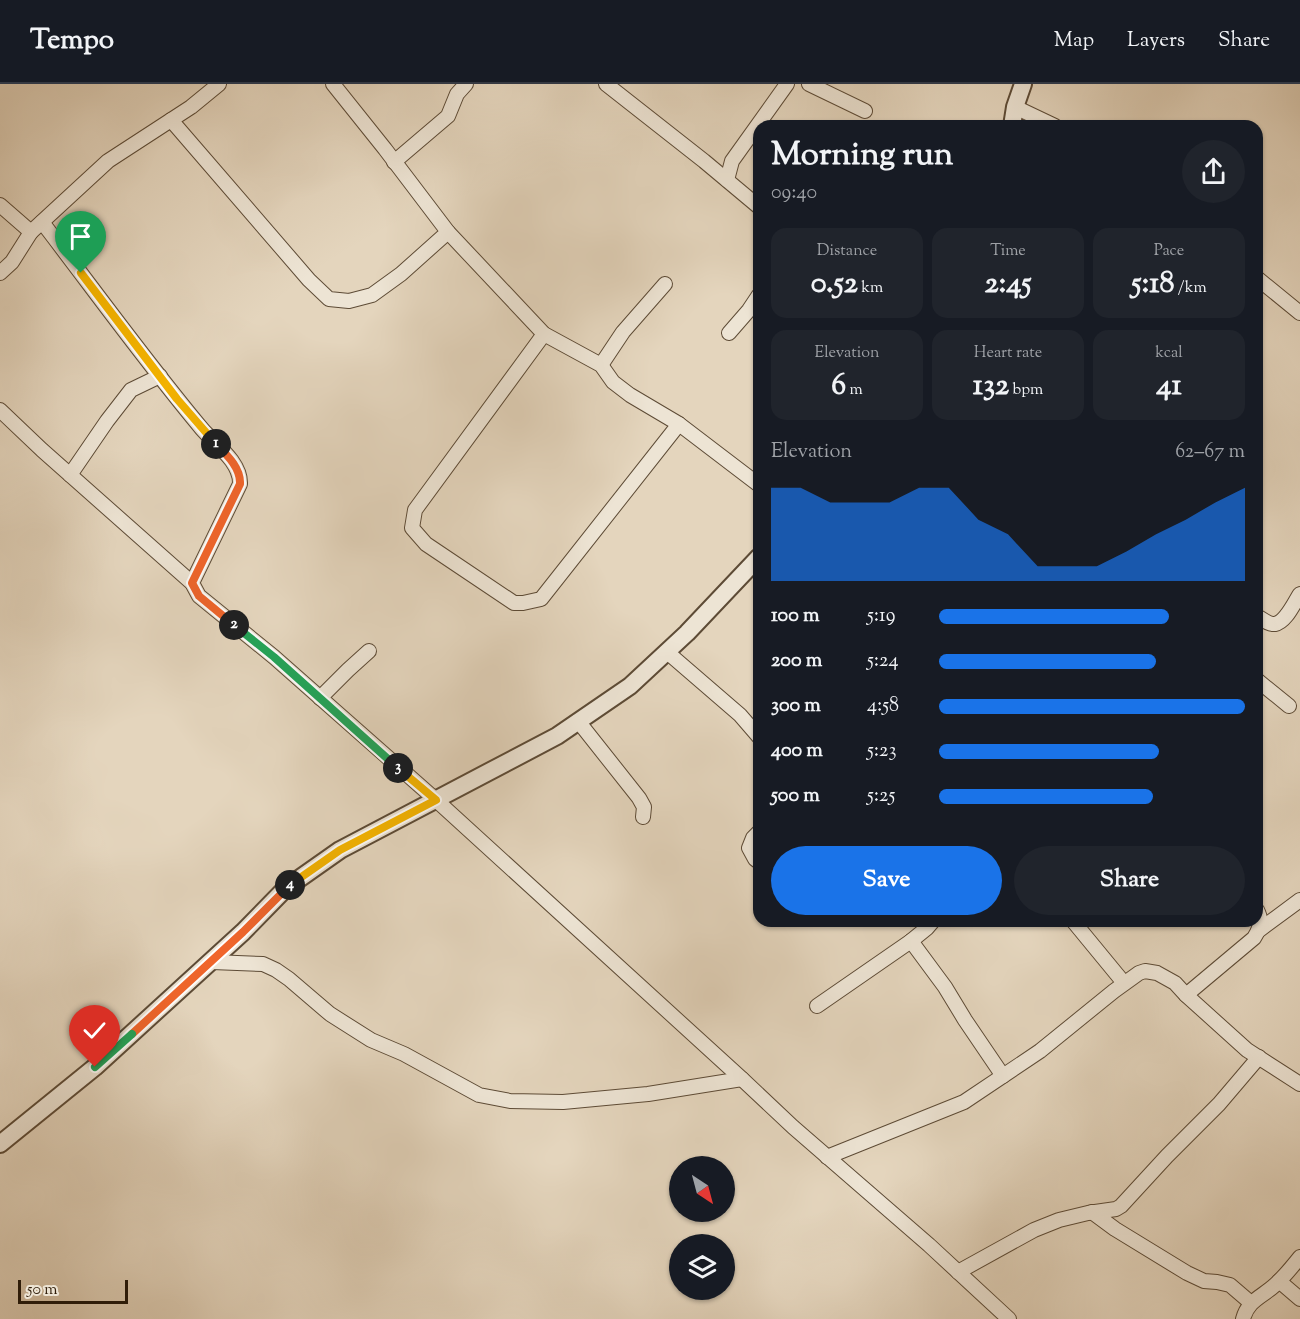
<!DOCTYPE html>
<meta charset="utf-8">
<style>
:root{--surface:#171b24;--page:#20242c;--text:#f1f3f6;--muted:#9ea1a6;--line:#363941;--accent:#1a73e8}
body{margin:0;font-family:"Sorts Mill Goudy",serif;background:var(--page);color:var(--text);height:100vh;display:flex;flex-direction:column;font-size:22px;white-space:nowrap}
*{box-sizing:border-box;margin:0}
p{font-size:20px;color:var(--muted)}
.icon{flex:none;width:33px;height:33px;fill:none;stroke:currentColor;stroke-width:2;stroke-linecap:round;stroke-linejoin:round}
.map{position:relative;flex:1;overflow:hidden}
.side{position:absolute;left:753px;top:36px;width:510px;height:807px;display:flex;flex-direction:column;background:var(--surface);border-radius:18px;box-shadow:0 2px 4px #0004}
.side>*{flex:none}
.needle{width:39px;rotate:144deg}
.controls{position:absolute;left:669px;top:1072px;display:grid;gap:12px}
.controls a{display:grid;place-items:center;width:66px;height:66px;border-radius:50%;background:var(--surface);box-shadow:0 2px 4px #0004;font-size:30px}
.scale{position:absolute;left:18px;bottom:15px;width:110px;box-sizing:border-box;padding-left:6px;border:3px solid #301d09;border-top:0;font-size:16px;line-height:21px;white-space:nowrap;color:#301d09;-webkit-text-stroke:4px #ede4d4;paint-order:stroke}
.pin{position:absolute;display:grid;place-items:center;width:51px;height:51px;color:#fff;margin:-62px -26px;border-radius:50% 50% 50% 0;rotate:-45deg;box-shadow:0 0 6px #0007}
.pin .icon{rotate:45deg}
.km{position:absolute;width:30px;height:30px;margin:-15px;border-radius:50%;background:#222;color:#fff;font-size:16px;line-height:30px;text-align:center}
.round{display:grid;place-items:center;flex:none;width:63px;height:63px;border-radius:32px;background:var(--page)}
.head{display:flex;align-items:center;justify-content:space-between;height:102px;padding:0 18px}
h1{font-size:33px;font-weight:700;line-height:45px}
.metrics{display:grid;grid-template-columns:repeat(3,1fr);gap:9px;height:102px;padding:6px 18px}
.metrics div{display:grid;align-content:center;border-radius:15px;background:var(--page);text-align:center}
.metrics b{font-size:30px;font-weight:700}
.metrics small{font-size:16px;font-weight:400}
.metrics p{font-size:16px}
.chart{height:168px;padding:12px 18px}
.chart p{display:flex;justify-content:space-between}
.chart svg{width:100%;height:108px;margin-top:6px;fill:var(--accent);opacity:.7}
.primary-button{display:flex;gap:12px;margin-top:auto;padding:12px 18px}
.primary-button a{flex:1;height:69px;border-radius:36px;background:var(--accent);color:#fff;font-size:24px;font-weight:700;line-height:69px;text-align:center}
.primary-button a+a{background:var(--page);color:var(--text)}
ul{padding:0 18px;list-style:none;font-size:20px}
li{display:grid;grid-template-columns:96px 72px 1fr;align-items:center;height:45px}
li i{height:15px;border-radius:8px;background:var(--accent)}
header{display:flex;align-items:center;gap:36px;box-sizing:border-box;height:84px;padding:0 30px;background:var(--surface);border-bottom:2px solid var(--line)}
header strong{font-size:28px}
nav{display:flex;gap:33px;margin-inline-start:auto;font-size:21px}
.map>svg:first-child{display:block}
.lines{fill:none;stroke-linecap:round;stroke-linejoin:round}
.minor-casing{stroke:#5d4b36;stroke-width:16}
.tertiary-casing{stroke:#5d4b36;stroke-width:20}
.minor{stroke:#ede4d4;stroke-width:14}
.tertiary{stroke:#ede4d4;stroke-width:16}
.split-1-casing{stroke:#fff;stroke-width:12}
.split-2-casing{stroke:#fff;stroke-width:12}
.split-3-casing{stroke:#fff;stroke-width:12}
.split-4-casing{stroke:#fff;stroke-width:12}
.split-5-casing{stroke:#fff;stroke-width:12}
.split-6-casing{stroke:#fff;stroke-width:12}
.split-1{stroke:#f5b400;stroke-width:8}
.split-2{stroke:#f0652b;stroke-width:8}
.split-3{stroke:#22a559;stroke-width:8}
.split-4{stroke:#f5b400;stroke-width:8}
.split-5{stroke:#f0652b;stroke-width:8}
.split-6{stroke:#22a559;stroke-width:8}
</style>
<header>
<strong>Tempo</strong>
<nav><a>Map</a><a>Layers</a><a>Share</a></nav>
</header>
<div class="map">
<svg width="1300" height="1235" viewBox="0 0 1300 1235">
<rect width="100%" height="100%" fill="#e4d5bd"/>
<filter id="stains"><feTurbulence type="fractalNoise" baseFrequency=".00333" numOctaves="4"/><feColorMatrix values="0 0 0 0 .2 0 0 0 0 .09 0 0 0 0 .02 0 0 0 .5 -.17"/></filter>
<radialGradient id="worn" r=".72"><stop offset=".6" stop-color="#630" stop-opacity="0"/><stop offset="1" stop-color="#630" stop-opacity=".3"/></radialGradient>
<g class="lines">
<!-- minor casing -->
<g class="minor-casing">
<g id="minor">
<polyline points="606,0 704,77 759,123"/>
<polyline points="809,0 865,27"/>
<polyline points="1015,23 1055,42"/>
<polyline points="171,36 309,196 329,215 349,217 372,211 401,190 448,148 385,65 333,0"/>
<polyline points="394,78 448,32 457,10 466,0"/>
<polyline points="727,96 732,77 787,0"/>
<polyline points="0,121 31,148 108,77 191,23 219,0"/>
<path d="M42 138C95 207 146 278 202 345 215 360 241 378 240 400L192 499"/>
<polyline points="448,148 544,250 601,281 613,298 630,311 679,340 759,401"/>
<polyline points="0,189 12,178 31,148"/>
<polyline points="1257,194 1300,229"/>
<polyline points="729,249 749,226 759,211"/>
<polyline points="544,250 415,426 412,444 426,460 514,519 523,519 541,515 679,340"/>
<polyline points="601,281 623,248 665,200"/>
<polyline points="0,326 42,366 192,499 199,512 274,573 436,716 742,995 793,1043 929,1161 1009,1235"/>
<polyline points="70,391 107,337 131,306 160,292"/>
<path d="M1257 532C1262 535 1269 541 1275 540 1286 538 1294 519 1300 510"/>
<polyline points="667,568 740,631 759,653"/>
<polyline points="1257,596 1289,622"/>
<polyline points="320,614 348,586 369,567"/>
<polyline points="578,637 639,714 644,723 643,733"/>
<polyline points="759,748 753,754 749,764 755,775 759,778"/>
<path d="M1257 826C1261 834 1261 839 1258 847"/>
<polyline points="1073,837 1124,899"/>
<polyline points="911,857 945,903 965,936 1003,992"/>
<polyline points="212,878 263,880 276,886 289,895 330,930 371,956 404,970 479,1011 510,1017 563,1018 648,1010 742,995"/>
<polyline points="1186,911 1254,854 1258,847 1300,816"/>
<polyline points="817,922 911,857 927,844 933,837"/>
<polyline points="827,1073 964,1018 1040,967 1114,907 1139,889 1145,887 1157,889 1175,899 1186,911 1247,966 1300,1000"/>
<polyline points="1092,1128 1115,1145 1187,1189 1204,1197 1217,1198 1230,1201 1251,1219"/>
<polyline points="958,1188 1034,1146 1059,1136 1088,1129 1116,1125 1121,1122 1167,1072 1219,1020 1259,973"/>
<polyline points="1279,1197 1300,1215"/>
<path d="M1243 1235C1248 1216 1262 1213 1275 1201 1284 1193 1292 1183 1300 1173"/>
</g>
</g>
<!-- tertiary casing -->
<g class="tertiary-casing">
<g id="tertiary">
<polyline points="1012,42 1015,23 1023,0"/>
<polyline points="0,1060 95,983 243,848 286,804 340,766 557,652 630,602 687,549 759,473"/>
</g>
</g>
<!-- minor -->
<use href="#minor" class="minor"/>
<!-- tertiary -->
<use href="#tertiary" class="tertiary"/>
</g>
<g class="lines">
<!-- split-1 casing -->
<g class="split-1-casing">
<polyline id="split-1" points="81,189 177,315 216,360"/>
</g>
<!-- split-2 casing -->
<g class="split-2-casing">
<path id="split-2" d="M216 360C227 371 241 384 240 400L192 499 199 512 234 541"/>
</g>
<!-- split-3 casing -->
<g class="split-3-casing">
<polyline id="split-3" points="234,541 274,573 398,684"/>
</g>
<!-- split-4 casing -->
<g class="split-4-casing">
<polyline id="split-4" points="290,801 340,766 436,716 398,684"/>
</g>
<!-- split-5 casing -->
<g class="split-5-casing">
<polyline id="split-5" points="132,950 243,848 290,801"/>
</g>
<!-- split-6 casing -->
<g class="split-6-casing">
<polyline id="split-6" points="95,983 132,950"/>
</g>
<!-- split-1 -->
<use href="#split-1" class="split-1"/>
<!-- split-2 -->
<use href="#split-2" class="split-2"/>
<!-- split-3 -->
<use href="#split-3" class="split-3"/>
<!-- split-4 -->
<use href="#split-4" class="split-4"/>
<!-- split-5 -->
<use href="#split-5" class="split-5"/>
<!-- split-6 -->
<use href="#split-6" class="split-6"/>
</g>
<rect width="100%" height="100%" filter="url(#stains)"/>
<rect width="100%" height="100%" fill="url(#worn)"/>
</svg>
<div class="controls">
<a><svg class="needle" viewBox="-14 -14 28 28"><path d="M0-13l5 13h-10z" fill="#e53935"/><path d="M0 13l5-13h-10z" fill="#9ea1a6"/></svg></a>
<a><svg class="icon" aria-label="layers" viewBox="0 0 24 24"><path d="M12 4l9 5-9 5-9-5zM3 14l9 5 9-5"/></svg></a>
</div>
<div class="scale">50 m</div>
<div class="pin" style="left:81px;top:189px;background:#1e9e55"><svg class="icon" aria-label="arrive" viewBox="0 0 24 24"><path d="M6 21V4h12l-3 4 3 4H6"/></svg></div>
<div class="pin" style="left:95px;top:983px;background:#d93025"><svg class="icon" aria-label="check" viewBox="0 0 24 24"><path d="M5 12l5 5 9-10"/></svg></div>
<b class="km" style="left:216px;top:360px">1</b>
<b class="km" style="left:234px;top:541px">2</b>
<b class="km" style="left:398px;top:684px">3</b>
<b class="km" style="left:290px;top:801px">4</b>
<section class="side">
<div class="head"><div><h1>Morning run</h1><p>09:40</p></div><a class="round"><svg class="icon" aria-label="share" viewBox="0 0 24 24"><path d="M12 15V3M7 8l5-5 5 5M5 13v7h14v-7"/></svg></a></div>
<div class="metrics">
<div><p>Distance</p><b>0.52<small> km</small></b></div>
<div><p>Time</p><b>2:45</b></div>
<div><p>Pace</p><b>5:18<small> /km</small></b></div>
</div>
<div class="metrics">
<div><p>Elevation</p><b>6<small> m</small></b></div>
<div><p>Heart rate</p><b>132<small> bpm</small></b></div>
<div><p>kcal</p><b>41</b></div>
</div>
<div class="chart"><p><span>Elevation</span>62–67 m</p>
<svg viewBox="0 0 160 44" preserveAspectRatio="none"><path d="M0 44V6L10 6L20 12L30 12L40 12L50 6L60 6L70 19L80 25L90 38L100 38L110 38L120 32L130 25L140 19L150 12L160 6V44z"/></svg>
</div>
<ul>
<li><b>100 m</b>5:19<i style="width:75%"></i></li>
<li><b>200 m</b>5:24<i style="width:71%"></i></li>
<li><b>300 m</b>4:58<i style="width:100%"></i></li>
<li><b>400 m</b>5:23<i style="width:72%"></i></li>
<li><b>500 m</b>5:25<i style="width:70%"></i></li>
</ul>
<div class="primary-button"><a>Save</a><a>Share</a></div>
</section>
</div>
